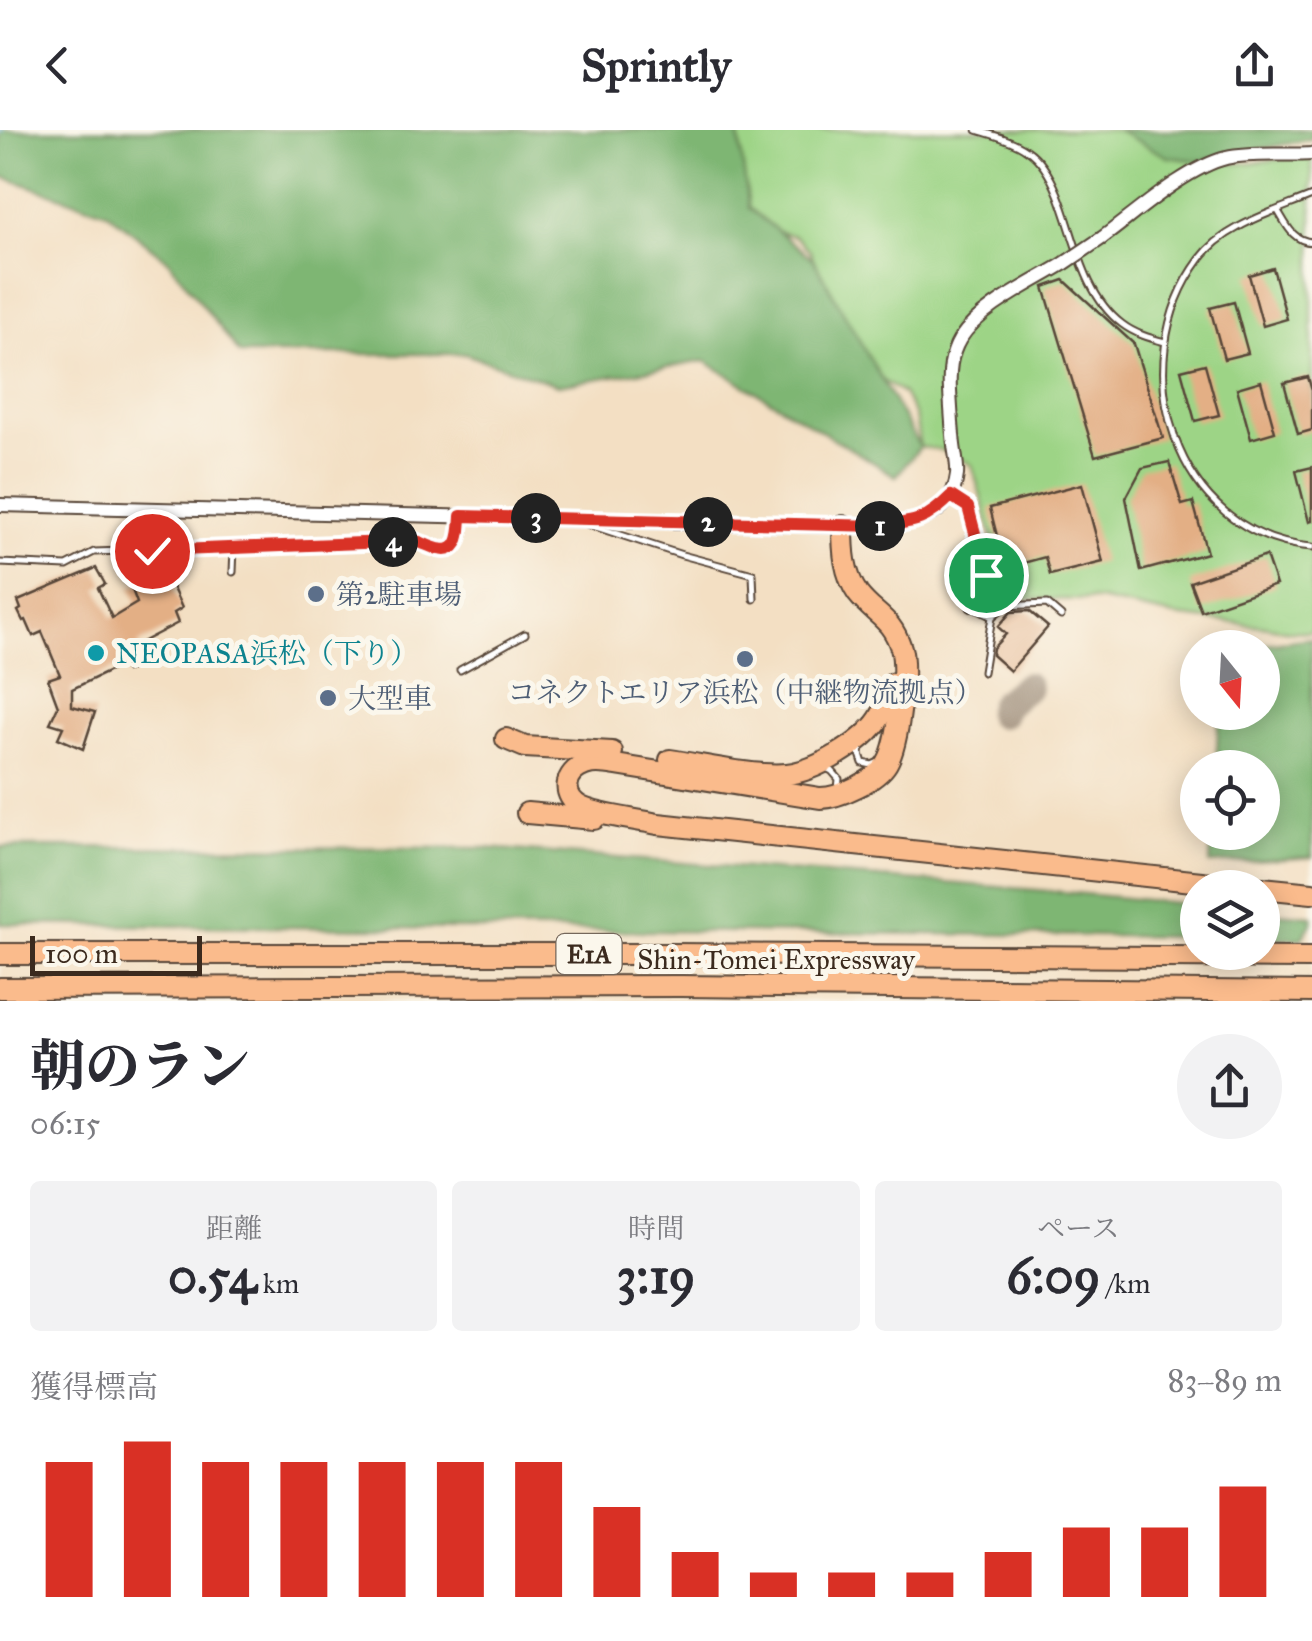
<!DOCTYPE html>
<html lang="ja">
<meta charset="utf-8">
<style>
:root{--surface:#fff;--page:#f2f2f3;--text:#2b2b33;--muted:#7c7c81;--accent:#d93025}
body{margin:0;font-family:"IM FELL Great Primer","Noto Serif JP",serif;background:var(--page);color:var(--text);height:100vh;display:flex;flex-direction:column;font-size:38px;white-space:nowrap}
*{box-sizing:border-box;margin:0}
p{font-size:32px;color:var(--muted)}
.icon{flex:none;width:55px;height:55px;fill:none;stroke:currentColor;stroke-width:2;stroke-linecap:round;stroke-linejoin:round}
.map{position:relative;height:871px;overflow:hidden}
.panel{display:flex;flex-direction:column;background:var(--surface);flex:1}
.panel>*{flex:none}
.needle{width:65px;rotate:162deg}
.buttons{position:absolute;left:1180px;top:500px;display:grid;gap:20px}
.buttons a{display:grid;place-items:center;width:100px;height:100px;border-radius:50%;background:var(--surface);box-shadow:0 5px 25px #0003;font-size:50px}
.scale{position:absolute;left:30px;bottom:25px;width:172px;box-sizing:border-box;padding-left:10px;border:5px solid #3b2a1e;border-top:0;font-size:28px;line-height:35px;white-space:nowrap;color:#3b2a1e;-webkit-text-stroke:8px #fbf7ec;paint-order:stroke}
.pin{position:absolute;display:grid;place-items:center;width:85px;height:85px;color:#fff;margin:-42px;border:5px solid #fff;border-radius:50%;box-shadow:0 2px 10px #0007}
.km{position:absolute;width:50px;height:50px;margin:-25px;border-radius:50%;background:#222;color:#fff;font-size:28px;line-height:50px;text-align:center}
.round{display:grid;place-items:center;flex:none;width:105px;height:105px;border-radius:52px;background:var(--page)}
.overview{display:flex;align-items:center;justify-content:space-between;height:170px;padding:0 30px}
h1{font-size:55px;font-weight:800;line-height:75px}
.metrics{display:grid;grid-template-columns:repeat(3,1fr);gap:15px;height:170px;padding:10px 30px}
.metrics div{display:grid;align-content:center;border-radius:10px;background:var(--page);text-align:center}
.metrics b{font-size:50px;font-weight:800}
.metrics small{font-size:28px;font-weight:400}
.metrics p{font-size:28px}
.chart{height:280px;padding:20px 30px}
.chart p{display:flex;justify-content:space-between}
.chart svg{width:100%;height:180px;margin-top:10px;stroke:var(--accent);stroke-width:6}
header{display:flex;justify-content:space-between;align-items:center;height:130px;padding:0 30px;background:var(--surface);font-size:45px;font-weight:800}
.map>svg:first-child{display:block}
.green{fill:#9dd486;stroke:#6c7f52;stroke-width:2.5}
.forest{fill:#7eb673;stroke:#5c7048;stroke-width:2.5}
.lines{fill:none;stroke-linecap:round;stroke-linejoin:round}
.stream{stroke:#5babd6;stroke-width:4}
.taxiway{stroke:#978470;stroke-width:30}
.building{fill:#e3af85}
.service-casing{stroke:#574537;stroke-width:9}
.minor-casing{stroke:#574537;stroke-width:14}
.tertiary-casing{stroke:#574537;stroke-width:16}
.motorway-casing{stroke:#574537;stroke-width:24}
.service{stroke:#fff;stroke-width:5}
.minor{stroke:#fff;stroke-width:10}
.tertiary{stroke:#fff;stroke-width:12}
.motorway{stroke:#fabb8c;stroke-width:20}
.tertiary-bridge-casing{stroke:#574537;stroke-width:16;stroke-linecap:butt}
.tertiary-bridge{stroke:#fff;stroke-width:12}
.route-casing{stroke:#fff;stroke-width:20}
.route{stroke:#d93025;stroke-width:12}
.service-dot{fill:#5c6f8a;stroke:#fbf7ec;stroke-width:4}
.culture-dot{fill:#0f9aa8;stroke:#fbf7ec;stroke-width:4}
.labels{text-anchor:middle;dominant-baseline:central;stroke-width:10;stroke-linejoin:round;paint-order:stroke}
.shield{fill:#fbf7ec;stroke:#75685c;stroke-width:2.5}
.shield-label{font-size:25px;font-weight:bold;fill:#3b2a1e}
.service-label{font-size:28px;fill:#4e5e75;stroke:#fbf7ec;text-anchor:start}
.culture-label{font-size:28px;fill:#0d838f;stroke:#fbf7ec;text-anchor:start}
.street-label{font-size:28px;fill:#3b2a1e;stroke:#fbf7ec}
</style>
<header><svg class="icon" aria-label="back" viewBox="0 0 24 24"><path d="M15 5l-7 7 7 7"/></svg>Sprintly<svg class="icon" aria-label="share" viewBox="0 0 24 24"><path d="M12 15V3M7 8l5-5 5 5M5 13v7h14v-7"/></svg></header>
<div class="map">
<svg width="1312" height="871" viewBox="0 0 1312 871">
<rect width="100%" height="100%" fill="#fbf7ec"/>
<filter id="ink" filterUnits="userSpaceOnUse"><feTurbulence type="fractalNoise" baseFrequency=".01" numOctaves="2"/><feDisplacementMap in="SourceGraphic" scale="20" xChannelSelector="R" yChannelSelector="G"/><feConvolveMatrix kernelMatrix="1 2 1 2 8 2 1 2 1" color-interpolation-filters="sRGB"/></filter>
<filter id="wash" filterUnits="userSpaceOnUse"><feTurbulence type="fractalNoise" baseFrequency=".0048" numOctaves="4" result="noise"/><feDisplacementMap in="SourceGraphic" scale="40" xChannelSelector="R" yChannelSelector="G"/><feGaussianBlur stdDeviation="2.25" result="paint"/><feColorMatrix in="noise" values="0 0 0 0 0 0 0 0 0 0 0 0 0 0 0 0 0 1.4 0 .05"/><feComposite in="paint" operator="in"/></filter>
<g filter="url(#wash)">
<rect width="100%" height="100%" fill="#f3dfc3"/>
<!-- green -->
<polygon class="green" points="733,0 1123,0 1236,34 1312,26 1312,502 1289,501 1262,496 1174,486 1099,470 1021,469 1003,464 1001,437 972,335 942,320 920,317 915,286 903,264 883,251 822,151 810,121 795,106 773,100 753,87 743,69"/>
<!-- forest -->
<g class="forest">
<polygon points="0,0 738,0 749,78 813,129 920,317 896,346 705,231 558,255 465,224 240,224 169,131 107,82 0,46"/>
<polygon points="1117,0 1312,0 1312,9 1200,31 1168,27"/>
<polygon points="1312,508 1312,727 1210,734 1212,703 1262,702 1262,638 1216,637 1219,583 1262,582 1262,518 1243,517"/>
<polygon points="0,717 487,718 1064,762 1197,775 1197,807 0,794"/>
<polygon points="1263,782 1312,786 1312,792 1301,809 1263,808"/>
</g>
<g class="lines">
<!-- stream -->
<polyline class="stream" points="0,1 1,0"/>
<!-- taxiway -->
<polyline class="taxiway" points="1001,583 1004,574 1026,557"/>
</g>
<g id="blocks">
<!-- building -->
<g class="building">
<polygon points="1273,138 1287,189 1263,196 1249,145"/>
<polygon points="1064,150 1134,214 1163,308 1095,326 1044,157"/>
<polygon points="1234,172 1248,223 1224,229 1210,178"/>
<polygon points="1205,234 1219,285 1195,291 1181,240"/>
<polygon points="1308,247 1312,261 1312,300 1298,304 1284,253"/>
<polygon points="1261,251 1275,302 1251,309 1237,258"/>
<polygon points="1169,332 1182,375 1193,372 1207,423 1141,441 1126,368 1142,338"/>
<polygon points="1312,337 1312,391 1309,392 1296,341"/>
<polygon points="1082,354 1103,432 1050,445 1045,427 1005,438 990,378"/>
<polygon points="1266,426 1276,455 1201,481 1190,452"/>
<polygon points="96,438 105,454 98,458 112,488 137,473 131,457 166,443 182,478 174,483 178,493 138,514 147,533 126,542 122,535 72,559 72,576 95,582 83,619 58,608 63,597 50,593 58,576 48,549 60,545 42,502 33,506 26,490 23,491 18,481 21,479 18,471"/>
<polygon points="1029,481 1048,497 1010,541 992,525 993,518 1006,504 998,497 1011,482"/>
</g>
</g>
</g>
<g filter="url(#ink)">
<use href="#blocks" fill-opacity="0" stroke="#574537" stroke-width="2.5"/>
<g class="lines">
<!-- service casing -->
<g class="service-casing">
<g id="service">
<path d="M977 0C993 5 1013 10 1027 20 1042 30 1051 47 1058 64 1075 106 1083 165 1122 194 1135 204 1150 208 1165 212"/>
<path d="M1312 66C1274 82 1225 95 1200 129 1122 233 1174 406 1312 417"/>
<path d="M1278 81C1287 96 1293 111 1312 112"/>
<polyline points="587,394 682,425 753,444 754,469"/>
<path d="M0 433 67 436 94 422 415 411C446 417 458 434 461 388"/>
<polyline points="233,442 234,417"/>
<polyline points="972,476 992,487 983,542"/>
<polyline points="993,486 1005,476 1047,474 1061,486"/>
<polyline points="460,540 525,504"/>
<polyline points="861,616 860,624 863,633 872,635 879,632"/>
<polyline points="826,638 832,641 839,649 838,659"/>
</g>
</g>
<!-- minor casing -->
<g class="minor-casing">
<polyline id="minor" points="951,366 968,377 971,384 985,445 972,476"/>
</g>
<!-- tertiary casing -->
<g class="tertiary-casing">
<g id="tertiary">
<path d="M1102 108C1136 83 1186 38 1226 28 1254 22 1284 26 1312 24"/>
<path d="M0 375 843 396C883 396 951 400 957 345 958 336 955 324 954 315 952 297 951 279 950 261 949 242 950 226 960 209 980 177 1033 153 1065 133"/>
</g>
</g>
<!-- motorway casing -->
<g class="motorway-casing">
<g id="motorway">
<path d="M843 396C843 420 844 444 858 464 875 486 891 487 901 518 907 539 899 613 887 633 877 650 839 668 820 668L616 635C606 633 595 631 585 635 564 642 561 666 581 677 599 686 637 689 658 694L1258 758"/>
<polyline points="506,609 525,617 612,622"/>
<path d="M670 630C704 635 755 647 787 644 816 641 863 613 879 589 886 578 891 566 894 553"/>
<polyline points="527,683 594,689"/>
<polyline points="1262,758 1312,763"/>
<polyline points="0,824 675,824 1312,828"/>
<polyline points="0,858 681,856 1312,862"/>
</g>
</g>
<!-- service -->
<use href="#service" class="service"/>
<!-- minor -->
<use href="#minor" class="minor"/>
<!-- tertiary -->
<use href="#tertiary" class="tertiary"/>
<!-- motorway -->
<use href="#motorway" class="motorway"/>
<!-- tertiary-bridge casing -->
<g class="tertiary-bridge-casing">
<polyline id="tertiary-bridge" points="1065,133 1102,108"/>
</g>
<!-- tertiary-bridge -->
<use href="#tertiary-bridge" class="tertiary-bridge"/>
</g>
</g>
<g class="lines" filter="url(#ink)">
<!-- route casing -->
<g class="route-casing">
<path id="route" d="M152 421 415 411C421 412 426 415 432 417 460 428 460 405 461 386L880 396C915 392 925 392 951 366L968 377 986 445"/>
</g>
<!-- route -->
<use href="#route" class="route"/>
</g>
<!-- markers -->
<g class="service-dot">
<circle cx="316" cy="464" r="10"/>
<circle cx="745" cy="529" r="10"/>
<circle cx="328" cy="568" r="10"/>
</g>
<circle class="culture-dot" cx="96" cy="523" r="10"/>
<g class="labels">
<!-- shield labels -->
<rect class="shield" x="556.5" y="804" width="65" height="40" rx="8"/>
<g class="shield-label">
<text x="589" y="824">E1A</text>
</g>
<!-- service labels -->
<g class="service-label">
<text x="336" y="464">第2駐車場</text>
<text x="745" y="562" text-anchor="middle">コネクトエリア浜松（中継物流拠点）</text>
<text x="348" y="568">大型車</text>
</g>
<!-- culture labels -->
<g class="culture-label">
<text x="116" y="523">NEOPASA浜松（下り）</text>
</g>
<!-- street labels -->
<g class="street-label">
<text x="776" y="829">Shin-Tomei Expressway</text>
</g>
</g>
</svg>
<div class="buttons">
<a><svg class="needle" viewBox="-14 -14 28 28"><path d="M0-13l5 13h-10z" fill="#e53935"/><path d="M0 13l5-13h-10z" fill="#7c7c81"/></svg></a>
<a><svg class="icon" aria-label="locate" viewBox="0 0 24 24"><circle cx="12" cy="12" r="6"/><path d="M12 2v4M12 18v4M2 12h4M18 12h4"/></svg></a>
<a><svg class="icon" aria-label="layers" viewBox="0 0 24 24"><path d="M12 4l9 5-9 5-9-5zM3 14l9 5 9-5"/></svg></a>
</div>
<div class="scale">100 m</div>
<div class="pin" style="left:986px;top:445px;background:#1e9e55"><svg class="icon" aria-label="arrive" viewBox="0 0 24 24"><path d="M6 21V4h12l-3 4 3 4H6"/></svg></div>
<div class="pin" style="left:152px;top:421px;background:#d93025"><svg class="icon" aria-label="check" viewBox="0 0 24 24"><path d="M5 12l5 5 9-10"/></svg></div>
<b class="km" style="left:880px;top:396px">1</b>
<b class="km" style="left:708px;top:392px">2</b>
<b class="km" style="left:536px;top:388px">3</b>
<b class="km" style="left:393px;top:412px">4</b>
</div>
<section class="panel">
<div class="overview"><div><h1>朝のラン</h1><p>06:15</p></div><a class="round"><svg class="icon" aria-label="share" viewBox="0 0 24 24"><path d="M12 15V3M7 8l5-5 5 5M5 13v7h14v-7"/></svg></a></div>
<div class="metrics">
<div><p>距離</p><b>0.54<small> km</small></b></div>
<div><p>時間</p><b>3:19</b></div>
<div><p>ペース</p><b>6:09<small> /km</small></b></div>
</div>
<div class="chart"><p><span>獲得標高</span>83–89 m</p>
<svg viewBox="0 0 160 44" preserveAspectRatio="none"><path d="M5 44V11M15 44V6M25 44V11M35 44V11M45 44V11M55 44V11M65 44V11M75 44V22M85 44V33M95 44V38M105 44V38M115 44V38M125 44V33M135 44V27M145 44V27M155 44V17"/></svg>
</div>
</section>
